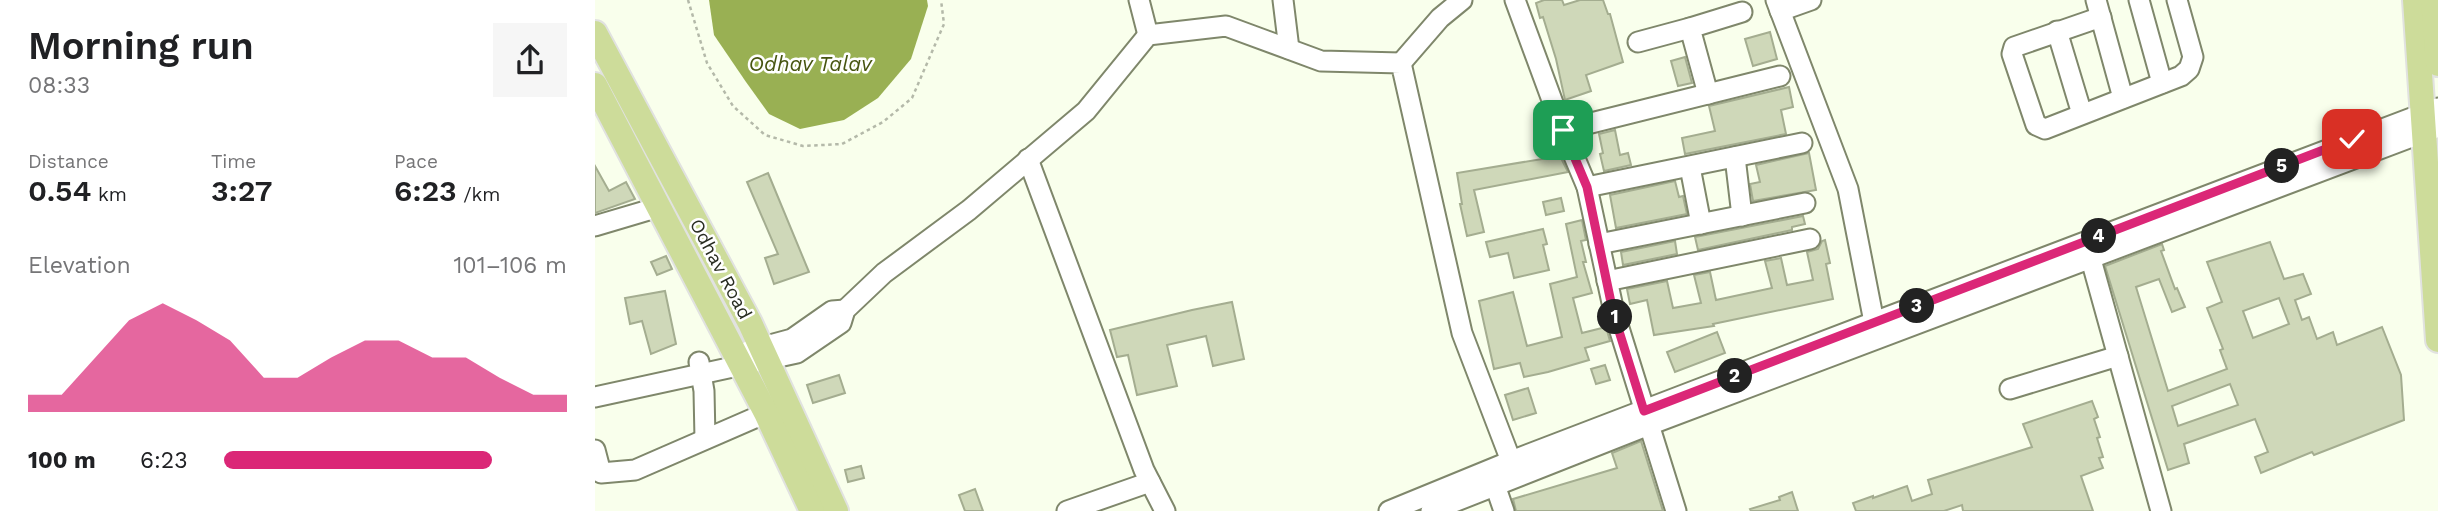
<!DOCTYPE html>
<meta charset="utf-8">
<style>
:root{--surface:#fff;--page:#f6f6f6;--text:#202124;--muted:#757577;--accent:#db2777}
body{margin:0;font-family:"Work Sans",sans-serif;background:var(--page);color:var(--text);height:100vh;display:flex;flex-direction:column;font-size:26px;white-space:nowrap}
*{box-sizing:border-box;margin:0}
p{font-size:23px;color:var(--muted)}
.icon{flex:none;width:38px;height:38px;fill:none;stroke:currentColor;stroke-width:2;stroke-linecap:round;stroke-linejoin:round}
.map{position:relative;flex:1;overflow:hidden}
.details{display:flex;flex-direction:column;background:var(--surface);width:595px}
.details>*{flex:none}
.pin{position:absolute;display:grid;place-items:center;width:60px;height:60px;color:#fff;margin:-30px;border-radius:14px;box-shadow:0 4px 10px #0006}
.km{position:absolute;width:35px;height:35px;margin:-18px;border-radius:50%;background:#222;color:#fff;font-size:19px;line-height:35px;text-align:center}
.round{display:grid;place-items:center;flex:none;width:74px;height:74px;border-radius:0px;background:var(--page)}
.summary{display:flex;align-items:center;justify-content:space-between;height:119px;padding:0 28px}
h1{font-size:38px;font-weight:600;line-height:52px}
.figures{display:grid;grid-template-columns:repeat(3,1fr);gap:10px;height:119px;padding:7px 28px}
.figures div{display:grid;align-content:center}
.figures b{font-size:30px;font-weight:600}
.figures small{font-size:19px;font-weight:400}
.figures p{font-size:19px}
.chart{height:196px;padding:14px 28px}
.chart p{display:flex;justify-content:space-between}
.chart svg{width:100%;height:126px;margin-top:7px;fill:var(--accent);opacity:.7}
ul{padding:0 28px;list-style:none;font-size:23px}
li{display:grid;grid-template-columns:112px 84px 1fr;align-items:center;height:52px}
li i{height:18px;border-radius:9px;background:var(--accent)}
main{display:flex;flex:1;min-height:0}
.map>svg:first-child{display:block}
.water{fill:#99b053}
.building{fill:#cfd8b9;stroke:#a4ad90;stroke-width:2;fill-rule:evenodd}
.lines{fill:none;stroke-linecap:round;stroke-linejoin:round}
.minor-casing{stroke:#7f876b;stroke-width:23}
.major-casing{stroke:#e1e2e0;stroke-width:28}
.path{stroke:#b4b9a9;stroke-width:2.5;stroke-dasharray:3.5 3.5;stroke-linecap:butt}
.minor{stroke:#fff;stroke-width:19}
.major{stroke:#cddc9a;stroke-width:24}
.route-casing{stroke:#fff;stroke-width:14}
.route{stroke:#db2777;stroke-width:9}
.labels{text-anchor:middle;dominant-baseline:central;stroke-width:5;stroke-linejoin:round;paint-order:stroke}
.street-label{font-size:19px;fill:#292d21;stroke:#fff}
.water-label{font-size:21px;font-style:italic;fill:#475511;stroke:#fff}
</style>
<main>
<section class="details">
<div class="summary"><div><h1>Morning run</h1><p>08:33</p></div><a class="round"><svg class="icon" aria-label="share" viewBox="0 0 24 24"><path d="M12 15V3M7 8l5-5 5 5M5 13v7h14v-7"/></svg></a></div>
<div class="figures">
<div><p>Distance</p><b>0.54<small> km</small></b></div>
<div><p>Time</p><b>3:27</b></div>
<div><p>Pace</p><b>6:23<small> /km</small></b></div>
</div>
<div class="chart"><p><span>Elevation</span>101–106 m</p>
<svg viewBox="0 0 160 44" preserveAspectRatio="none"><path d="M0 44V38L10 38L20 25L30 12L40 6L50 12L60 19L70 32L80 32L90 25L100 19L110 19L120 25L130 25L140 32L150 38L160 38V44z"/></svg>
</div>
<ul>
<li><b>100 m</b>6:23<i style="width:78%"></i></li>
</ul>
</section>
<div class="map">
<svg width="1843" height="511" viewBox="0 0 1843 511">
<rect width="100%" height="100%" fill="#f9ffec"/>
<!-- water -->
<polygon class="water" points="114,0 332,0 333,6 316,59 283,98 249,120 205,129 174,114 151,82 119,35"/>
<!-- building -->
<g class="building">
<polygon points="949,0 967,0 969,5 985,0 1008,0 1013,14 1015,14 1028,62 991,75 996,91 970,100 961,59 948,17 945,18 941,3"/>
<polygon points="1175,32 1182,59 1158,66 1150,39"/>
<polygon points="1090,57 1097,83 1083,86 1076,61"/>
<polygon points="1194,87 1198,107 1186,110 1191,134 1090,154 1087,138 1120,131 1114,106"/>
<polygon points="1020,130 1025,155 1033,153 1036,165 1009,171 1005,154 1008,153 1004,134"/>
<polygon points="1214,153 1221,190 1158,201 1155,184 1165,182 1161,165"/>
<polygon points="965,156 973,172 879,190 889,232 872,236 865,204 867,204 862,173"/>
<polygon points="0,166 14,191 31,182 40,199 0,213"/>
<polygon points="173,173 214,272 179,284 170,258 183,254 152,182"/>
<polygon points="1080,181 1084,197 1088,196 1092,214 1021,228 1015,195"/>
<polygon points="966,198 969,211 951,215 948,202"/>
<polygon points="1208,216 1210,224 1197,227 1197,230 1103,250 1100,237"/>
<polygon points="987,220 991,240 986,241 991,262 988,262 997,293 978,298 987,333 1011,327 1015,341 990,348 994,360 953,372 929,377 925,363 899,369 884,301 918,292 932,346 967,337 955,284 982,277 971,224"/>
<polygon points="948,229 952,244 948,245 954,270 919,278 913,253 895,257 891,242"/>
<polygon points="1230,240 1235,263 1231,264 1238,299 1118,324 1119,326 1059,335 1052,300 1035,304 1032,289 1072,281 1078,308 1106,303 1099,275 1115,272 1121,300 1177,288 1170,261 1186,258 1192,285 1218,280 1212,252 1223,249 1227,241"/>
<polygon points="1080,241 1082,254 1028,265 1026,252"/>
<path d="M1675 242 1689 279 1708 274 1716 294 1700 300 1707 320 1714 317 1722 339 1738 332 1742 345 1787 327 1806 375 1809 420 1719 455 1717 452 1666 473 1660 457 1673 452 1660 419 1589 444 1594 463 1573 470 1510 266 1567 244 1569 250 1566 251 1580 289 1582 288 1590 307 1577 312 1564 279 1541 287 1573 391 1632 369 1625 350 1628 349 1612 308 1627 302 1612 262ZM1684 298 1694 324 1658 338 1648 311ZM1635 384 1643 405 1583 426 1577 406Z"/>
<polygon points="71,256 77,269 62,275 56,262"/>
<polygon points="70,291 81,344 56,354 47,321 35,324 30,298"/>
<polygon points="637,302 649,359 618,366 611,336 572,345 582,386 542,395 533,355 522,357 515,330 597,310"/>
<polygon points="1122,332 1130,353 1080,372 1072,352"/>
<polygon points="1010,365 1015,380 1001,384 996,369"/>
<polygon points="244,375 250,393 218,403 212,385"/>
<polygon points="933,388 941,413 918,420 910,395"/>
<polygon points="1497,401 1503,417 1499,419 1505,437 1502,438 1508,457 1504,458 1508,468 1486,476 1498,511 1368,511 1367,505 1349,511 1261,511 1258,503 1278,496 1278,498 1312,486 1317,501 1337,494 1333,480 1437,447 1428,424"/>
<polygon points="1046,441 1068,511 921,511 918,499 1022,468 1017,453"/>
<polygon points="266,466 269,478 253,482 250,470"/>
<polygon points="380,489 388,511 370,511 364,495"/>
<polygon points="1197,492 1203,511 1156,511 1155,509 1185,500 1184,497"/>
</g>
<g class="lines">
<!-- minor casing -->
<g class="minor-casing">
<g id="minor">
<polyline points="544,0 553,35"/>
<polyline points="688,0 694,49"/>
<polyline points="920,0 968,130 992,187 1019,312 1081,511"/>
<polyline points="1181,0 1253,189 1279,322"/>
<polyline points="1501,0 1528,98"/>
<polyline points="1544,0 1567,83"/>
<polyline points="1185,11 1216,0"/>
<polyline points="1506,17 1419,47 1417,54 1441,125 1450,129 1586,76 1594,69 1598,57 1582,0"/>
<polyline points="1462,31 1487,114"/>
<polyline points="1043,42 1095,28"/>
<polyline points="806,63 845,18 867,0"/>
<polyline points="1113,94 1095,28 1147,12"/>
<polyline points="968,130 1185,76"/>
<polyline points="1140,157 1147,216"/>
<polyline points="433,159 549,470 570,511"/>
<polyline points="1095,167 1106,224"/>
<polyline points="992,187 1207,143"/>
<polyline points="0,226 64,207"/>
<polyline points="1004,244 1210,203"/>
<polyline points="1492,245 1566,511"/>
<polyline points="1012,281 1215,239"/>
<polyline points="153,351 197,339 237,311 250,310"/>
<polyline points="104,362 109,391 110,439"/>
<polyline points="1415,389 1523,356"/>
<polyline points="0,397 202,353 246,323 250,310 289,273 374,210 491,111 553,35 631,26 726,61 806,63 867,333 916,461"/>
<polyline points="0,450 6,473 40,470 171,413"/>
<polyline points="900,485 909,511"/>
<polyline points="472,511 555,482"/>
<polyline points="794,511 916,461 1279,322 1843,108"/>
<polyline points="836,511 1054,425 1843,127"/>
</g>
</g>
<!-- major casing -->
<g class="major-casing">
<g id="major">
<polyline points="1820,0 1843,340"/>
<polyline points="1838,0 1843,64"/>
<polyline points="0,33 155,323 241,511"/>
<polyline points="0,85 171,413 217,511"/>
</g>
</g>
<!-- path -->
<polyline class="path" points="93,0 112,63 138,106 170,135 208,146 247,144 288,122 317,98 349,24 346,0"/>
<!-- minor -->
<use href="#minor" class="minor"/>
<!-- major -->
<use href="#major" class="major"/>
</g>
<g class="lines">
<!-- route casing -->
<g class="route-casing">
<polyline id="route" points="968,130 992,187 1018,312 1049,411 1757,139"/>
</g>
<!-- route -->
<use href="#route" class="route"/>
</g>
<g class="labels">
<!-- street labels -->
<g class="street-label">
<text transform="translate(126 269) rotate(62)">Odhav Road</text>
</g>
<!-- water labels -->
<g class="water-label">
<text x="215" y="63">Odhav Talav</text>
</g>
</g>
</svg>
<div class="pin" style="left:968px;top:130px;background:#1e9e55"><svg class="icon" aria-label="arrive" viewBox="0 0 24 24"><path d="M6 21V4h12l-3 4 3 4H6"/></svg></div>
<div class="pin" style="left:1757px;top:139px;background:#d93025"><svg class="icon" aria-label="check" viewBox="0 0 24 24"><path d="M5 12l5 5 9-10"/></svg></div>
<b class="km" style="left:1020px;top:317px">1</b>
<b class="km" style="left:1140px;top:376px">2</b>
<b class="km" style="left:1322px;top:306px">3</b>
<b class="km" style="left:1504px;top:236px">4</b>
<b class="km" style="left:1687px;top:166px">5</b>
</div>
</main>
